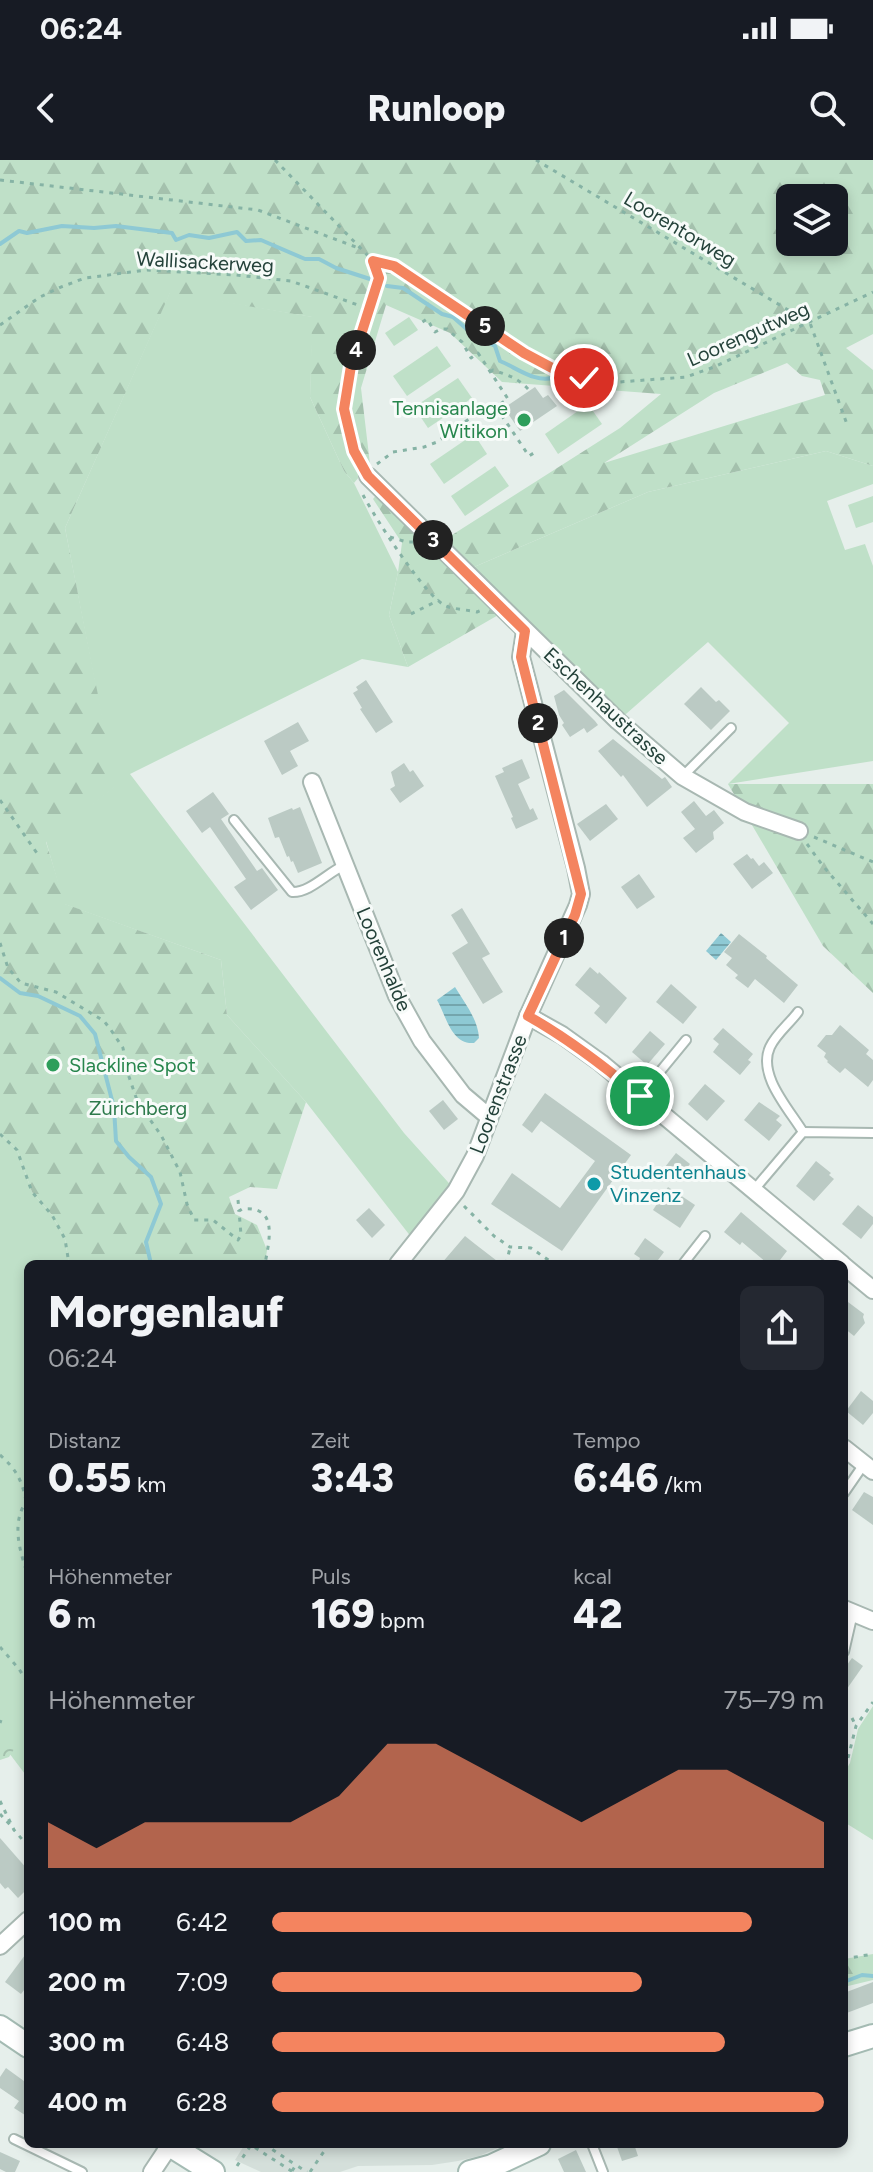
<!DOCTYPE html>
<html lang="de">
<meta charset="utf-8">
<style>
:root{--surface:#171b24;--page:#242831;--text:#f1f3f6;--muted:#9ea1a6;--accent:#f4845f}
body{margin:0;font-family:Figtree,sans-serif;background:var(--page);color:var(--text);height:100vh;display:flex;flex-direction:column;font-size:30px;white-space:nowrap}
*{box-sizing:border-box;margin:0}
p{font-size:26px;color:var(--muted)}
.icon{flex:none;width:44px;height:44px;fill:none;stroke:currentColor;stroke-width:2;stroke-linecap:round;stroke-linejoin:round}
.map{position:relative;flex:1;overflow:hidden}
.details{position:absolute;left:24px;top:1100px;width:824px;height:888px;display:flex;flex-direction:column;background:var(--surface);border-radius:12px;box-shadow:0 4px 12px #0003}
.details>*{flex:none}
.fabs{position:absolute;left:776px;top:24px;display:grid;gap:16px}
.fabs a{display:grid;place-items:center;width:72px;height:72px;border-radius:12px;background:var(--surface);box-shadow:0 4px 12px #0003;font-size:40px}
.pin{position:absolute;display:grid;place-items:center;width:68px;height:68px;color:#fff;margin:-34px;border:4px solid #fff;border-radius:50%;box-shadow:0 2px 8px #0007}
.km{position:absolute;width:40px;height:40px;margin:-20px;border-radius:50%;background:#222;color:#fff;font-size:22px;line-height:40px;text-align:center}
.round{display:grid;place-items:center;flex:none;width:84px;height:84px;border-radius:12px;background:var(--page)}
.overview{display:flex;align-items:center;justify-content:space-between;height:136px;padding:0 24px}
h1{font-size:44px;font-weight:800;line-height:60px}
.figures{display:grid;grid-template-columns:repeat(3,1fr);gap:12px;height:136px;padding:8px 24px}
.figures div{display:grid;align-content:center}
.figures b{font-size:40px;font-weight:800}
.figures small{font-size:22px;font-weight:400}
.figures p{font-size:22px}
.chart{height:224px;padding:16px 24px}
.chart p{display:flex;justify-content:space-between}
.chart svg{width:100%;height:144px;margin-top:8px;fill:var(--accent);opacity:.7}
ul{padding:0 24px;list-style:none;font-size:26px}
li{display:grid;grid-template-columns:128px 96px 1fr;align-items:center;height:60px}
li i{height:20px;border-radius:10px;background:var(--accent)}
.status{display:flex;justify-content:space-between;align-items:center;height:56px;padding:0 40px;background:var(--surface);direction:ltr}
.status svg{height:22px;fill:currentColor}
header{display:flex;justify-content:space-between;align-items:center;height:104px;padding:0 24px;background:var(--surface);font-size:36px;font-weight:800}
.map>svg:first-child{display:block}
.built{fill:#d4dfda}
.grass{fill:#bfe0c8}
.forest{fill:url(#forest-firs);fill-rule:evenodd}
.park{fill:url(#park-crowns)}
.water{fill:url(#water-rules)}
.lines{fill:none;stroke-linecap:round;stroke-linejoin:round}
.stream{stroke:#8ec9d4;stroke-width:4}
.building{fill:#bbcac4}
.lane-casing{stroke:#a8b8b2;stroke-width:12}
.street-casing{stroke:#a8b8b2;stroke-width:20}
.secondary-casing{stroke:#a4bbb3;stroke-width:26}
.path{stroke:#86b3a5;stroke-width:3;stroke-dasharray:4 6;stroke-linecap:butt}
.lane{stroke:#fff;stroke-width:8}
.street{stroke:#fff;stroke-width:16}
.secondary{stroke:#fff;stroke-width:22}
.route-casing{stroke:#fff;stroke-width:16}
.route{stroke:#f4845f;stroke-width:10}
.leisure-dot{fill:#2e9e5b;stroke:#f7fbf9;stroke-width:3}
.culture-dot{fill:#0f9aa8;stroke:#f7fbf9;stroke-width:3}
.labels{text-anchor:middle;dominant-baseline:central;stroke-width:6;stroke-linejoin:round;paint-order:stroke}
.street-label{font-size:20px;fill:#24423a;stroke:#f7fbf9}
.leisure-label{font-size:20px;fill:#27864d;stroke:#f7fbf9;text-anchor:end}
.park-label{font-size:20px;fill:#2d7a4b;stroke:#f7fbf9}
.culture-label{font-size:20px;fill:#0d838f;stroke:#f7fbf9;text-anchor:start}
</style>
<div class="status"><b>06:24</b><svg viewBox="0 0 49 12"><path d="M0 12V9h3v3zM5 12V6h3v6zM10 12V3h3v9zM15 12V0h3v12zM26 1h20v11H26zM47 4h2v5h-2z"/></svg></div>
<header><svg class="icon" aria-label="back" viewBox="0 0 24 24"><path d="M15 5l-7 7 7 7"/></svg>Runloop<svg class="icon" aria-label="search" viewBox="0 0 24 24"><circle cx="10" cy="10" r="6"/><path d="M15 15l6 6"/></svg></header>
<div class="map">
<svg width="873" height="2012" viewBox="0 0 873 2012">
<defs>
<pattern id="forest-firs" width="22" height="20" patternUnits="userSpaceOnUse" patternTransform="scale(2)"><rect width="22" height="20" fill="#bfe0c8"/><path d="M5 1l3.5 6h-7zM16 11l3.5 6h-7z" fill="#a4c1ad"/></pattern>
<pattern id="park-crowns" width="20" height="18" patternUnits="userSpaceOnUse" patternTransform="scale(2)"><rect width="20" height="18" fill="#bfe0c8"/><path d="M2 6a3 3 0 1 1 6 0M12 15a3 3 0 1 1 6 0" fill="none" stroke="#a4c1ad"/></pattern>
<pattern id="water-rules" width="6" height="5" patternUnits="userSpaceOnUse" patternTransform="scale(2)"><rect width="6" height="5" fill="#8ec9d4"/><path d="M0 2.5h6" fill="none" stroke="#74a5ad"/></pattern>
</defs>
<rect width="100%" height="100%" fill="#e6efeb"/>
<!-- built -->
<polygon class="built" points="245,1984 507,1984 479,1996 458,2001 432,2005 358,2006 340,2012 261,2012 235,2000"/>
<!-- grass -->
<g class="grass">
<polygon points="170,132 313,157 310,237 344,311 354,323 398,412 389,455 408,507 362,499 130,614 404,973 456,1031 415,1082 306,942 227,855 221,800 64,744 46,681 115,626 65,368"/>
<polygon points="409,157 418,170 394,186 385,173"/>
<polygon points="437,186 451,206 407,236 393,216"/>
<polygon points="458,218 472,238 428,268 414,247"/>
<polygon points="588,244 602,264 558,294 545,274"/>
<polygon points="474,274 487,294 444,324 430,304"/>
<polygon points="826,291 873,306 873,324 827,341 845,390 865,384 873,406 873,601 728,624 789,563 708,482 618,561 493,440 474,407 648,332"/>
<polygon points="495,306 509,326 465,356 451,336"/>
<polygon points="873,336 873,362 856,368 848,345"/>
<polygon points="0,974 17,990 32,1032 52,1055 65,1079 69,1104 28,1104 28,1618 0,1581"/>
<polygon points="873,1546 873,1680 844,1662 844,1613 850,1603 858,1569"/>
</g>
<!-- forest -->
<g class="forest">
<path d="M0 0H873V174L846 188 873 210V306L826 291 648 332 474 407 500 454 408 507 389 455 398 412 402 383 373 339 379 332 420 376 452 375 620 268 661 234 502 222 450 173 386 145 361 228 370 304 354 323 344 311 310 237 312 157 170 133 65 368 116 626 46 682 65 744 221 800 227 855 306 942 277 1029 250 1027 229 1037 235 1054 257 1065 267 1090 265 1104H69L65 1079 52 1055 32 1032 17 990 0 974ZM790 38H834V82H790ZM787 203 802 216 820 220 825 235 604 303 714 233Z"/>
<polygon points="728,624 873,624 873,833 823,786"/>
<polygon points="873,1794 873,1820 844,1827 844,1799"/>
</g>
<!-- park -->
<polygon class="park" points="0,1568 12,1579 16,1586 9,1597 0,1600"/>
<!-- water -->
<g class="water">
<polygon points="721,773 731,782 716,800 706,791"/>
<path d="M455 827C464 842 478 859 479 878L474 883C451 885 446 855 437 840Z"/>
</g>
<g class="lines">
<!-- stream -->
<g class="stream">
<polyline points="0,84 19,71 27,73 62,66 94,68 116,66 172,73 176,80 189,75 209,78 237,72 246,81 261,80 305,99 319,99 336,108 370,119"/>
<path d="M387 126 403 128 442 154 453 157 470 172 495 186 500 201C517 208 536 224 555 217"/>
<polyline points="0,818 20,833 38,836 80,856 95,874 114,948 116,981 129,997 151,1017 161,1044 146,1082 151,1104"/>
<polyline points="844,1822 862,1815 873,1816"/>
</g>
</g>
<!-- building -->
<g class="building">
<polygon points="535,227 543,238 548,235 557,246 520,271 504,248"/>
<polygon points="366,520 393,562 376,573 360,549 362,548 353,533 358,530 356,527"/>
<polygon points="701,527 716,542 719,540 730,551 711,570 684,544"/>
<polygon points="564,530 595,561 598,565 587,573 584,568 570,577 562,565 564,563 559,555 554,536"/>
<polygon points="298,562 309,581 290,591 298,606 282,615 264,581"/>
<polygon points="613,579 662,619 665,617 672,627 647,647 623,615 621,617 598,591"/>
<polygon points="522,599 530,618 518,624 530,650 533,648 538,659 516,669 511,658 513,657 495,616 504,612 502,608"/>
<polygon points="404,603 410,612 413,610 424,626 400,643 390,629 395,626 391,612"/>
<polygon points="213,632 229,654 221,659 257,711 262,708 278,730 251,750 234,727 246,719 210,667 202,673 186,651"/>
<polygon points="694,641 706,656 714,650 724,663 713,672 714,679 696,693 683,678 695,669 681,652"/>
<polygon points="606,644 618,659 590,681 577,664"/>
<polygon points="300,647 322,703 298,713 293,701 291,702 289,696 287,697 279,677 275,678 268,658 292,648 293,650"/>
<polygon points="747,694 751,699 753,698 759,706 764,702 773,713 752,729 733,704"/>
<polygon points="639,714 655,737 637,749 621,727"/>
<polygon points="462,748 490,794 482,798 503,832 483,844 452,793 468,783 451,755"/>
<polygon points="739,774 767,796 766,798 798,825 784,843 755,819 748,828 735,818 738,815 726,805 732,798 724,792"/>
<polygon points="590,807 598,814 599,812 627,838 606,864 594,853 600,846 575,825"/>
<polygon points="671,824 697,847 683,864 656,842"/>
<polygon points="840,865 869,890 866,894 873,900 873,920 868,927 845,908 840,913 827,902 828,901 824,897 826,893 817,886 826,875 832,875"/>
<polygon points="723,868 753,894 748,900 751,902 740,915 713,892 719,884 713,879"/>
<polygon points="650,871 665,884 647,905 632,892"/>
<polygon points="705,924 725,941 707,961 688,944"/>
<polygon points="545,933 631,995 562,1091 491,1044 512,1013 560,1048 595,1001 541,961 532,973 522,965"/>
<polygon points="443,940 458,959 444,970 429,951"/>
<polygon points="759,942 780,956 776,960 782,965 769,981 744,960"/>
<polygon points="676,993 690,1004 679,1018 665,1007"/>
<polygon points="816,1001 831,1013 829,1015 834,1019 814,1041 796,1026"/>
<polygon points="668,1027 695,1045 680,1068 653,1050"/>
<polygon points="858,1045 873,1057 873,1064 861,1079 842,1064"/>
<polygon points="369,1048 385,1065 372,1078 356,1060"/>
<polygon points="741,1052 787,1091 777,1104 768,1104 742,1082 740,1085 724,1072"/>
<polygon points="465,1076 475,1084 501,1104 441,1104"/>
<polygon points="645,1078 664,1092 655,1104 638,1104 640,1098 634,1094"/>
<polygon points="844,1139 864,1154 863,1157 865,1163 854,1176 844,1168"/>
<polygon points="861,1231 873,1241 873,1253 863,1265 846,1251"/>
<polygon points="864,1332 873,1337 873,1365 852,1350"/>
<polygon points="852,1498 863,1506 844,1533 844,1509"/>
<polygon points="0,1678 28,1710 28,1728 18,1738 8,1727 5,1729 0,1723"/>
<polygon points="28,1791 28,1825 21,1834 5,1822"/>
<polygon points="873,1822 873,1843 844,1854 844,1833"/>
<polygon points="6,1908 28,1924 28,1957 14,1948 19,1941 0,1928 0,1917"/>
<polygon points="616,1984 634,1984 638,1996 622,2001"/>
<polygon points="576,1990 586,2012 564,2012 558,1999"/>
<polygon points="0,1992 20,2001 15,2012 6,2012 0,2009"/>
</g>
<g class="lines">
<!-- lane casing -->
<g class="lane-casing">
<g id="lane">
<polyline points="683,616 731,568"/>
<path d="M234 660 292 732C310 733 328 712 345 705"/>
<path d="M798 852C790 863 776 874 770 887 757 915 789 949 803 972"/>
<polyline points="640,936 686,880"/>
<polyline points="753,1031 803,972 873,973"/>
<polyline points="683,1104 705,1076"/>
<polyline points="844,1333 864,1304"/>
<polyline points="844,1492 853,1453"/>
<polyline points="14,1979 82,2012"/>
<polyline points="592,1984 603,2012"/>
</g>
</g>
<!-- street casing -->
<g class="street-casing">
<g id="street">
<polyline points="368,316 618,561 682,616 745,652 799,671"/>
<polyline points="312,622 397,836 422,881 463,935 489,957"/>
<polyline points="528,856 562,875 601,903 842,1104"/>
<polyline points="398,1104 456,1031 475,996 528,856 578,745 581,734 576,708 521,497 525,471"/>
<polyline points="844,1106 873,1130"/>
<polyline points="844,1288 873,1311"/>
<polyline points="844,1449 873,1461"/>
<polyline points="0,1786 28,1760"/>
<polyline points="152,2012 170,1985"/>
</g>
</g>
<!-- secondary casing -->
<g class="secondary-casing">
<g id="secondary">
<polyline points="0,1867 28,1886"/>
<polyline points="844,1885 873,1876"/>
<polyline points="168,1984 213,2012"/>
<polyline points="470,2012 492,2006 539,1984"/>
</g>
</g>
<!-- path -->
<g class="path">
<path d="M275 0 373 101C381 126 375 130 367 154 351 203 331 254 360 302"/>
<polyline points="536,0 810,163 848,267"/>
<polyline points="0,20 258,50 361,89"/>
<polyline points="373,101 394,106 524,193 554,209 584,218 619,222 686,217 714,207 873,132"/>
<polyline points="0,165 40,137 61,127 85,118 147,110 236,115 291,121 369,149"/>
<path d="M490 212 493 210C508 215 518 218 529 230"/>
<polyline points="496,247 529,296 537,291"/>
<polyline points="377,304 393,292 424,287 437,282 473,256 494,248 508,239 478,193 471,198 462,182 447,169 441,169 435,172 427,159 418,165"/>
<path d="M363 335C374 356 426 438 446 446 452 449 469 450 477 452L482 450"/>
<polyline points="390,377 407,382 413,382"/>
<polyline points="411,454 439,440"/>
<polyline points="0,640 39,696"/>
<polyline points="814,677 873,702"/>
<polyline points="807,684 823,706 873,764"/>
<path d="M0 783 8 808 21 823 56 832 104 861 111 870 123 888 127 911 138 943 161 975 180 1012 187 1044 194 1060H213L238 1080 241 1075 239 1051 242 1049C279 1045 269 1081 265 1104"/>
<polyline points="0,974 17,990 32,1032 52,1055 65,1079 69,1104"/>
<polyline points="238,1040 239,1051"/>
<polyline points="464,1046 494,1076 510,1087 531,1088 554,1104"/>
<polyline points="506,1104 510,1088"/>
<path d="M0 1295C16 1309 22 1320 26 1341"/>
<path d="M28 1339C10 1362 20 1391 28 1416"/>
<polyline points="0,1487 19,1509 28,1523"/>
<polyline points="844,1552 852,1558 856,1566"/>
<polyline points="0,1563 1,1560"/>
<polyline points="844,1607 847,1602 856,1566 873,1542"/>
<polyline points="0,1641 14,1670 28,1686"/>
<polyline points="0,1654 12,1667"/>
<polyline points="844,1799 873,1794"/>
<polyline points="264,1984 296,2005"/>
<polyline points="237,2006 251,1985 293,2012"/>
<polyline points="292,2011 296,2005 307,2012"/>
<polyline points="310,2012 329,1984"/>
</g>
<!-- lane -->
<use href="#lane" class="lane"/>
<!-- street -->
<use href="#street" class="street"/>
<!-- secondary -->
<use href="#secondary" class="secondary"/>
</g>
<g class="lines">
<!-- route casing -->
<g class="route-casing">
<path id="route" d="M584 218 554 209 524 193 394 106 373 101 379 118 351 206 344 249 354 291 368 316 525 471 521 497 581 734 575 755 528 856C569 879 604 906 640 936"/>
</g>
<!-- route -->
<use href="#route" class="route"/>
</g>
<!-- markers -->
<g class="leisure-dot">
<circle cx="524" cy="260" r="8"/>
<circle cx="53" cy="905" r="8"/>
</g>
<circle class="culture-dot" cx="594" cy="1024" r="8"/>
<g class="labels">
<!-- street labels -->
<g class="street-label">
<text transform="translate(680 69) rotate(31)">Loorentorweg</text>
<text transform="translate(205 102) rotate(3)">Wallisackerweg</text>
<text transform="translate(748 174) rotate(-24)">Loorengutweg</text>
<text transform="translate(606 546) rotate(43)">Eschenhaustrasse</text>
<text transform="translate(384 799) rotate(67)">Loorenhalde</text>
<text transform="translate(498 934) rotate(-69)">Loorenstrasse</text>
</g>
<!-- leisure labels -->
<g class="leisure-label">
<text x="508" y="248">Tennisanlage<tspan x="508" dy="23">Witikon</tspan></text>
<text x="69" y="905" text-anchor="start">Slackline Spot</text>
</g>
<!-- park labels -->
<g class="park-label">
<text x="138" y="948">Zürichberg</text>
</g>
<!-- culture labels -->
<g class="culture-label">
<text x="610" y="1012">Studentenhaus<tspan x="610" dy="23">Vinzenz</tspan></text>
</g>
</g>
</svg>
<div class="fabs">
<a><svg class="icon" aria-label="layers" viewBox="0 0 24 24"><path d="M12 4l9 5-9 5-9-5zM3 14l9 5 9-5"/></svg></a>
</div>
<div class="pin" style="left:640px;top:936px;background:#1e9e55"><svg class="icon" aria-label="arrive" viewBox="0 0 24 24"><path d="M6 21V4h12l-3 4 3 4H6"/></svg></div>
<div class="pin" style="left:584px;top:218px;background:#d93025"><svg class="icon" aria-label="check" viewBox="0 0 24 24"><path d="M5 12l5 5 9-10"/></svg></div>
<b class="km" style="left:564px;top:778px">1</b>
<b class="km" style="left:538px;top:563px">2</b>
<b class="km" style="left:433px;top:380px">3</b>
<b class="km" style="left:356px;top:190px">4</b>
<b class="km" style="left:485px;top:166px">5</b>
<section class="details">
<div class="overview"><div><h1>Morgenlauf</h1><p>06:24</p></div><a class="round"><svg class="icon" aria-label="share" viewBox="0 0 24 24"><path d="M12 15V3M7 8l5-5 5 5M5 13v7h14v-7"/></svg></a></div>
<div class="figures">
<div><p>Distanz</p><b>0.55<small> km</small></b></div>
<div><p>Zeit</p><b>3:43</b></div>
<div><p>Tempo</p><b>6:46<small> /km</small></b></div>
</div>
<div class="figures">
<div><p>Höhenmeter</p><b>6<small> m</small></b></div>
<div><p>Puls</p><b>169<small> bpm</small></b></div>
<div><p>kcal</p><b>42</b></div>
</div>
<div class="chart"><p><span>Höhenmeter</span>75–79 m</p>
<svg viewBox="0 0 160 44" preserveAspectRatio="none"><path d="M0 44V30L10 38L20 30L30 30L40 30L50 30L60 22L70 6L80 6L90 14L100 22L110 30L120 22L130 14L140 14L150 22L160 30V44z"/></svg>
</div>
<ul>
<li><b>100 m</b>6:42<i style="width:87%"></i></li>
<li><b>200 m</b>7:09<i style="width:67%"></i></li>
<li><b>300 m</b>6:48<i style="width:82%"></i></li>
<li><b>400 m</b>6:28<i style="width:100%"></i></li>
</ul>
</section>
</div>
